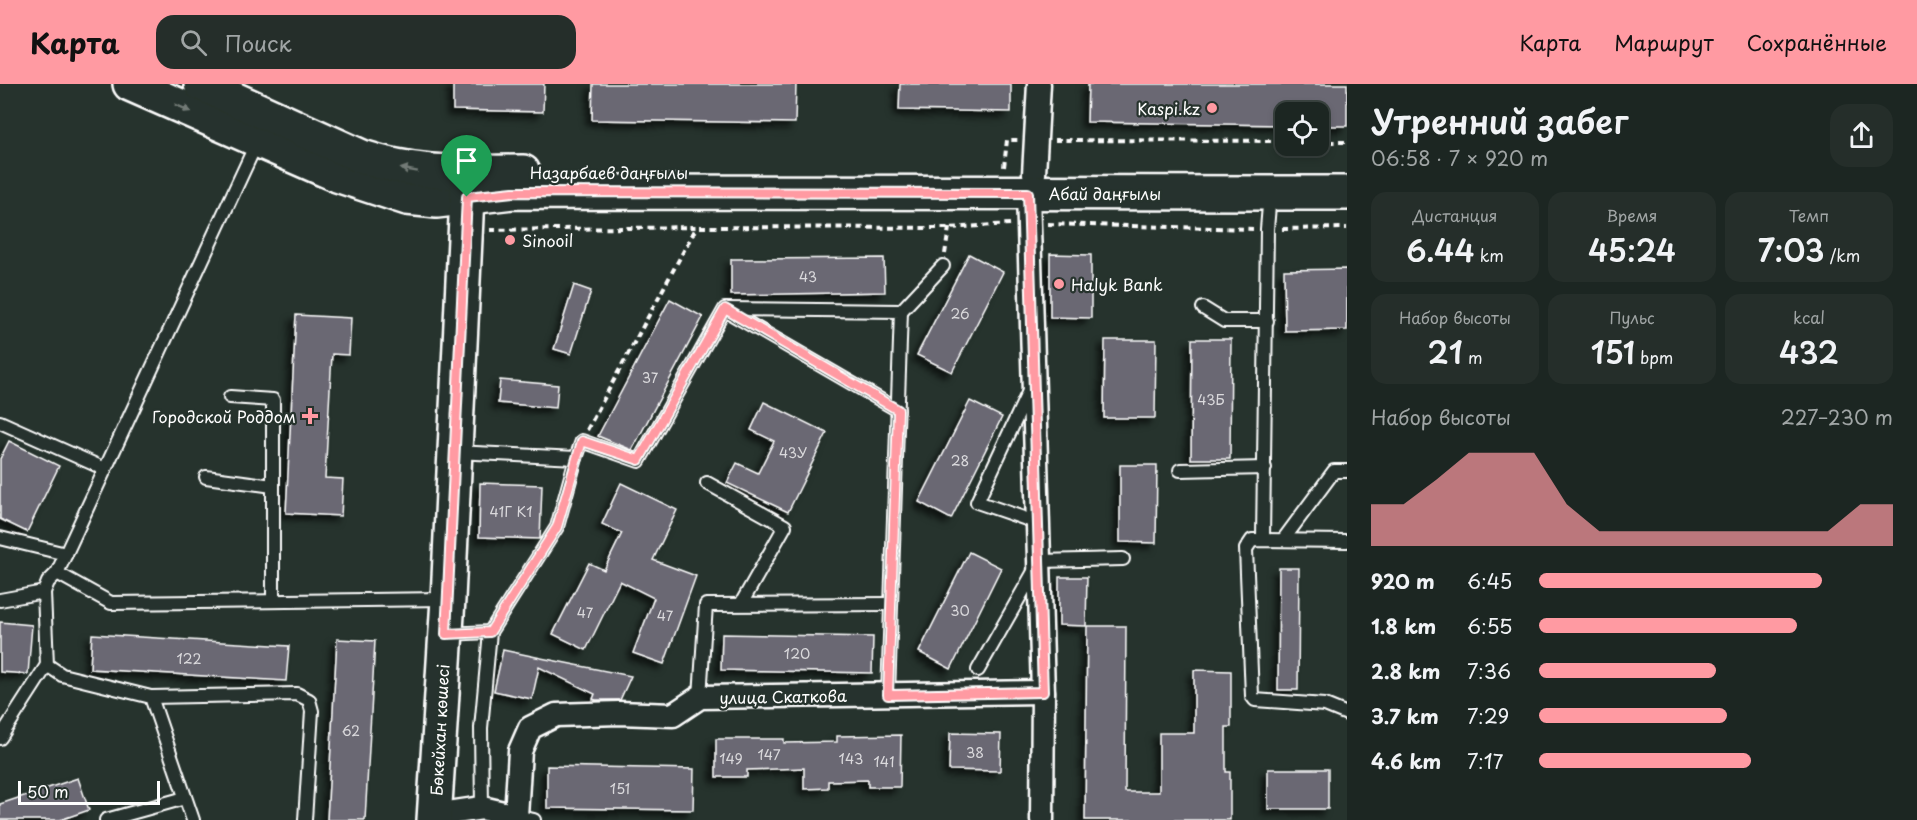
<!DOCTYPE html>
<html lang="ru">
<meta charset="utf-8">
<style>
:root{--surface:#1c2622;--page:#252e2a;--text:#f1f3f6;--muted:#a0a5a5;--line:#3a4340;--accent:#ff9aa2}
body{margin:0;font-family:"Playpen Sans",sans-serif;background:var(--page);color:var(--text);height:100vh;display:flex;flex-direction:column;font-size:22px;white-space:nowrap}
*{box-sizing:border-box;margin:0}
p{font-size:20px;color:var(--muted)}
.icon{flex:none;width:33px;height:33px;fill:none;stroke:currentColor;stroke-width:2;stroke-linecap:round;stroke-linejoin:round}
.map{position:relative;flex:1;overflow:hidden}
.details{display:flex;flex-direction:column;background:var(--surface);width:570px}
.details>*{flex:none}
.controls{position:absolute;left:1275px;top:18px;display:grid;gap:12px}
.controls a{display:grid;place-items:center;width:54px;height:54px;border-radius:12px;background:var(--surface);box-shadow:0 3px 9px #0003,0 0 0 2px var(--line);font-size:30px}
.scale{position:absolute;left:18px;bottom:15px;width:142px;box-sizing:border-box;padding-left:6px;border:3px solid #fff;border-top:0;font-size:16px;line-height:21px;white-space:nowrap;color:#fff;-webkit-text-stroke:4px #26332d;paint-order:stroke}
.pin{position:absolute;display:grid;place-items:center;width:51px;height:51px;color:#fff;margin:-62px -26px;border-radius:50% 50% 50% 0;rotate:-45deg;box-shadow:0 0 6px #0007}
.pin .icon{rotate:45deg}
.round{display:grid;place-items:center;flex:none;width:63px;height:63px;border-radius:18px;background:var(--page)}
.summary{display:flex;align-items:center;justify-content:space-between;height:102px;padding:0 24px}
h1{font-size:33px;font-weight:600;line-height:45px}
.metrics{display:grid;grid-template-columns:repeat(3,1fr);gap:9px;height:102px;padding:6px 24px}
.metrics div{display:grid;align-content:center;border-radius:15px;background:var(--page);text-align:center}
.metrics b{font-size:30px;font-weight:600}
.metrics small{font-size:16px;font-weight:400}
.metrics p{font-size:16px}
.chart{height:168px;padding:12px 24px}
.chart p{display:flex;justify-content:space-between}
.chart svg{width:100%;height:108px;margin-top:6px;fill:var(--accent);opacity:.7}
ul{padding:0 24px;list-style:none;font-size:20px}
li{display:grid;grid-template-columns:96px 72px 1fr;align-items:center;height:45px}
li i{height:15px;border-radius:8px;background:var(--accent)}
header{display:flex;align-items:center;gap:36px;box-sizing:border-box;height:84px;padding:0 30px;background:var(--accent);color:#111}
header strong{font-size:28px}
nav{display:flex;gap:33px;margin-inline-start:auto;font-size:21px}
.search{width:420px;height:54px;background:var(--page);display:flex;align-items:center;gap:15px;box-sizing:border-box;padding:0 21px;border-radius:18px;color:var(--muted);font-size:22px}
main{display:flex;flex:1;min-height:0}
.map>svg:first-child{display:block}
.building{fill:#6a6773;stroke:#fff;stroke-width:1.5;filter:url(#shadow)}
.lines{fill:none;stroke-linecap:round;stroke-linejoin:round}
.lane-casing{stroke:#fff;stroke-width:16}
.street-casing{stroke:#fff;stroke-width:27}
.secondary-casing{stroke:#fff;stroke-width:38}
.path{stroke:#fff;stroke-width:4;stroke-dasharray:6 4.5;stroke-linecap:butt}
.lane{stroke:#26332d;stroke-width:12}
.street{stroke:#26332d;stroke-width:22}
.secondary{stroke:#26332d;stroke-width:33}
.oneway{fill:#727a76}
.route-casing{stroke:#fff;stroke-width:12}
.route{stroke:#ff9aa2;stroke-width:8}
.poi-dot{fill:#ff9aa2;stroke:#26332d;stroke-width:2}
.labels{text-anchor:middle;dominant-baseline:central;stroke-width:4.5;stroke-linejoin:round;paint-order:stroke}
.number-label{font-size:14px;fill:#dad9dc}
.poi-label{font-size:16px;fill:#fff;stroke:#26332d;text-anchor:end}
.street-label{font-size:16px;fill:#fff;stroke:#26332d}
</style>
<header>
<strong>Карта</strong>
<div class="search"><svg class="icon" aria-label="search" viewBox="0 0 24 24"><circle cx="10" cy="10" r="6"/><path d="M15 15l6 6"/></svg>Поиск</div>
<nav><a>Карта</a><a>Маршрут</a><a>Сохранённые</a></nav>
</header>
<main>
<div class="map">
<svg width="1347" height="736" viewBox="0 0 1347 736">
<defs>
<filter id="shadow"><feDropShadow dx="-5.5" dy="5.5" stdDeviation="3" flood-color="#0009"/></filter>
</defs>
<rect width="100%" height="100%" fill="#26332d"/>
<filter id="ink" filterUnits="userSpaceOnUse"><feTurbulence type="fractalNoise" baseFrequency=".0167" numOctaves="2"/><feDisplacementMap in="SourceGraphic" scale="12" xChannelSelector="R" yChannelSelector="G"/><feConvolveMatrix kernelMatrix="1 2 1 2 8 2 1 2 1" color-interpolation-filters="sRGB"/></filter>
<g filter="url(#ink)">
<!-- building -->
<g class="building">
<polygon points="453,0 544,0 543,28 453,26"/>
<polygon points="593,0 796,0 795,39 592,36"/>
<polygon points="900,0 1011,0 1011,28 899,26"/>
<polygon points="1088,0 1347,0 1347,42 1318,42 1318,28 1286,28 1286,41 1087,38"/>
<polygon points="969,170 1003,188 952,288 917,271"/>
<polygon points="1050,170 1091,171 1091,234 1050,233"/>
<polygon points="884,174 885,208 731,211 731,175"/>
<polygon points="1347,185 1347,246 1285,247 1284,186"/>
<polygon points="574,201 591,207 571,270 554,265"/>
<polygon points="670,215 703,233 632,366 598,352"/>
<polygon points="296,231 351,234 349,271 332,270 325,394 343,395 341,432 286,429"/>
<polygon points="1192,255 1231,255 1230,375 1191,375"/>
<polygon points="1105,256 1156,256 1155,334 1104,334"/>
<polygon points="500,296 558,301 556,324 498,319"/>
<polygon points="970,317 1002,333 951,435 919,418"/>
<polygon points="764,318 827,349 788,428 727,399 737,379 758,389 774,357 751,346"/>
<polygon points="9,357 59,382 27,448 0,435 0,375"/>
<polygon points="1120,381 1157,381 1156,459 1120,458"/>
<polygon points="480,399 542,401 540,455 479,453"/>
<polygon points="621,399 677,426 653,476 696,492 664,580 633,569 654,514 620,497 586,566 553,550 589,479 604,486 622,449 602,440"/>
<polygon points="969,468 1001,484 951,585 919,568"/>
<polygon points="1279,484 1299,484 1298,606 1278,606"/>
<polygon points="1059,493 1087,493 1086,542 1059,541"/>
<polygon points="0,538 32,541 28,590 0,588"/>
<polygon points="1087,542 1126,542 1125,708 1159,708 1159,649 1194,649 1194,586 1231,587 1231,643 1226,643 1226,688 1230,688 1230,736 1085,736"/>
<polygon points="92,550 289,562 286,597 90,585"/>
<polygon points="722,550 873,553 872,589 721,586"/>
<polygon points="337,555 375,557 365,736 327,736"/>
<polygon points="503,566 541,574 631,592 620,616 596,616 593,615 595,610 539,583 532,615 494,607"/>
<polygon points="950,649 1001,650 1000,687 949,686"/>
<polygon points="901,651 900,703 868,703 868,696 828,697 828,704 804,705 804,684 747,686 747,693 716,693 716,655 784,655 784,659 837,658 837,652"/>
<polygon points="547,682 694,685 693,726 547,724"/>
<rect x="1268" y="685" width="60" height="40"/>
<polygon points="78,694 89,726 60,736 0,736 0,720"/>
</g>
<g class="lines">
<!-- lane casing -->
<g class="lane-casing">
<g id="lane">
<polyline points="257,58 57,489 111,519 446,515"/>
<polyline points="1203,224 1224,237 1267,237"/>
<polyline points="725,226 898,326"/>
<polyline points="901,227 943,182"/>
<polyline points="1029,307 977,418 1038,439"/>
<polyline points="230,313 273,316 273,517"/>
<polyline points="0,338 105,385"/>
<polyline points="455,368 576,374 582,357 639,377 725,225 901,227 888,611"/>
<polyline points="1180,386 1265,384"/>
<polyline points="206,393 273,402"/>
<polyline points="707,399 785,442 741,520"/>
<polyline points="0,454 66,470"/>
<polyline points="1263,455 1267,145 1270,110"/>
<polyline points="1283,456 1334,387 1347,387"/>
<polyline points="1347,457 1252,456 1246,465 1252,612 1255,616 1325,621 1347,630"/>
<polyline points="57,489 48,498 44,508 47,581 62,591 151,613 193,736"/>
<polyline points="0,516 44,508"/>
<polyline points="447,550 490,548 557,443 576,374"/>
<polyline points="978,586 1040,477 1123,475"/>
<polyline points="151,613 297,610 309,616 312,627 305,736"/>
<polyline points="700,613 706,521 891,520"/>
<polyline points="0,654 47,581"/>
<polyline points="482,724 481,644 490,548"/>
<polyline points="516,732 534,736"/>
<polyline points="106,736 185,714"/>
</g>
</g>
<!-- street casing -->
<g class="street-casing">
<g id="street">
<polyline points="1034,90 1039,0"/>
<polyline points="1028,109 1043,608 1042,736"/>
<polyline points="435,731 482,724 516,732 520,667 530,644 556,631 619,629 673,631 700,613 1043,608"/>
</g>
</g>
<!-- secondary casing -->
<g class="secondary-casing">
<g id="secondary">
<polyline points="130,0 337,91 407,114 437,117 513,108 1347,109"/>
<path d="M201 0 362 73C420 92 464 88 523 88"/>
<polyline points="434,736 448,515 468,91"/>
</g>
</g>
<!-- path -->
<g class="path">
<polyline points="1055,56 1286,57"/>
<polyline points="1318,58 1347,58"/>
<polyline points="1004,83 1007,56 1018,56"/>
<polyline points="1048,140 1253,145"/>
<polyline points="1282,145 1347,144"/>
<polyline points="490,146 697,143 949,144 1010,140"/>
<polyline points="945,170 949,144"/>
<polyline points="587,346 696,144"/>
</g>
<!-- lane -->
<use href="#lane" class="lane"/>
<!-- street -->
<use href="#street" class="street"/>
<!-- secondary -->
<use href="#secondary" class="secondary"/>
</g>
<!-- one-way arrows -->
<defs><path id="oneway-solid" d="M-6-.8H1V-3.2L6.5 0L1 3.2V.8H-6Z" transform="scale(1.5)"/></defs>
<g class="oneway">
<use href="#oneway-solid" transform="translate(183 24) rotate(24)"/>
<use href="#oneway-solid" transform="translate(409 86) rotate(-170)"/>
</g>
</g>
<g class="lines" filter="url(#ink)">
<!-- route casing -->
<g class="route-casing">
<polygon id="route" points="513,108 1028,109 1043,608 888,611 898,326 725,225 639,376 582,357 557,443 490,548 446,550 467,113"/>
</g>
<!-- route -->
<use href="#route" class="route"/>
</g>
<!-- markers -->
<g class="poi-dot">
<circle cx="1212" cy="24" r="6"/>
<circle cx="510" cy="156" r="6"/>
<circle cx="1059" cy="200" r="6"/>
<path d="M307 323h6v6h6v6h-6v6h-6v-6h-6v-6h6z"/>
</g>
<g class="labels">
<!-- number labels -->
<g class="number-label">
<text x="808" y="192">43</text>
<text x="960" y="229">26</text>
<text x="650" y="293">37</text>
<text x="1211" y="315">43Б</text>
<text x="793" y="368">43У</text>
<text x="960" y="376">28</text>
<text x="511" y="427">41Г К1</text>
<text x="960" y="526">30</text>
<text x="585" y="528">47</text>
<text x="665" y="531">47</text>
<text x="797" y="569">120</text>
<text x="189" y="574">122</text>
<text x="351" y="646">62</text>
<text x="975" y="668">38</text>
<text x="769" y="670">147</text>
<text x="731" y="674">149</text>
<text x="851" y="674">143</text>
<text x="884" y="677">141</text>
<text x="620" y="704">151</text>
</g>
<!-- poi labels -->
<g class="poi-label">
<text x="1200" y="24">Kaspi.kz</text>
<text x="522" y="156" text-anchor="start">Sinooil</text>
<text x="1071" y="200" text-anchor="start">Halyk Bank</text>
<text x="296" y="332">Городской Роддом</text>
</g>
<!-- street labels -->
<g class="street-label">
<text x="609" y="88">Назарбаев даңғылы</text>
<text x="1105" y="109">Абай даңғылы</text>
<text transform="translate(783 612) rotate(-1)">улица Скаткова</text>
<text transform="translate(439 646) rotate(-87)">Бөкейхан көшесі</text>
</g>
</g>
</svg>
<div class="controls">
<a><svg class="icon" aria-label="locate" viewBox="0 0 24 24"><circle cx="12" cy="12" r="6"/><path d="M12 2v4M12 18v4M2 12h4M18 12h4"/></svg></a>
</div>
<div class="scale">50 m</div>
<div class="pin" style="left:467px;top:113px;background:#1e9e55"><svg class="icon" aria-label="arrive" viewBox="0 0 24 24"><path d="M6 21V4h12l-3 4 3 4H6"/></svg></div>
</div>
<section class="details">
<div class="summary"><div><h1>Утренний забег</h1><p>06:58 · 7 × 920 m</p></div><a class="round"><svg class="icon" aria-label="share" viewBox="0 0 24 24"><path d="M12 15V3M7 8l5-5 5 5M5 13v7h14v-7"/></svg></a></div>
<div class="metrics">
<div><p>Дистанция</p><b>6.44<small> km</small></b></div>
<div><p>Время</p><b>45:24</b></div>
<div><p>Темп</p><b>7:03<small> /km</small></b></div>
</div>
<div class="metrics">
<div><p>Набор высоты</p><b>21<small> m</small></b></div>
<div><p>Пульс</p><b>151<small> bpm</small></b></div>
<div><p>kcal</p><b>432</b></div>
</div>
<div class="chart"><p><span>Набор высоты</span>227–230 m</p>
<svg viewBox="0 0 160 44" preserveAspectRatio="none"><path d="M0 44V27L10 27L20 17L30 6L40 6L50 6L60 27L70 38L80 38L90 38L100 38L110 38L120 38L130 38L140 38L150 27L160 27V44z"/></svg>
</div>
<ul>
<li><b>920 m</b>6:45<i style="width:80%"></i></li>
<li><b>1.8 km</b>6:55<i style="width:73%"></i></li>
<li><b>2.8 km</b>7:36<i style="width:50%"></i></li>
<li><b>3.7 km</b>7:29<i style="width:53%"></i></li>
<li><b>4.6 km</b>7:17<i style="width:60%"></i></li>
</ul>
</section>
</main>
